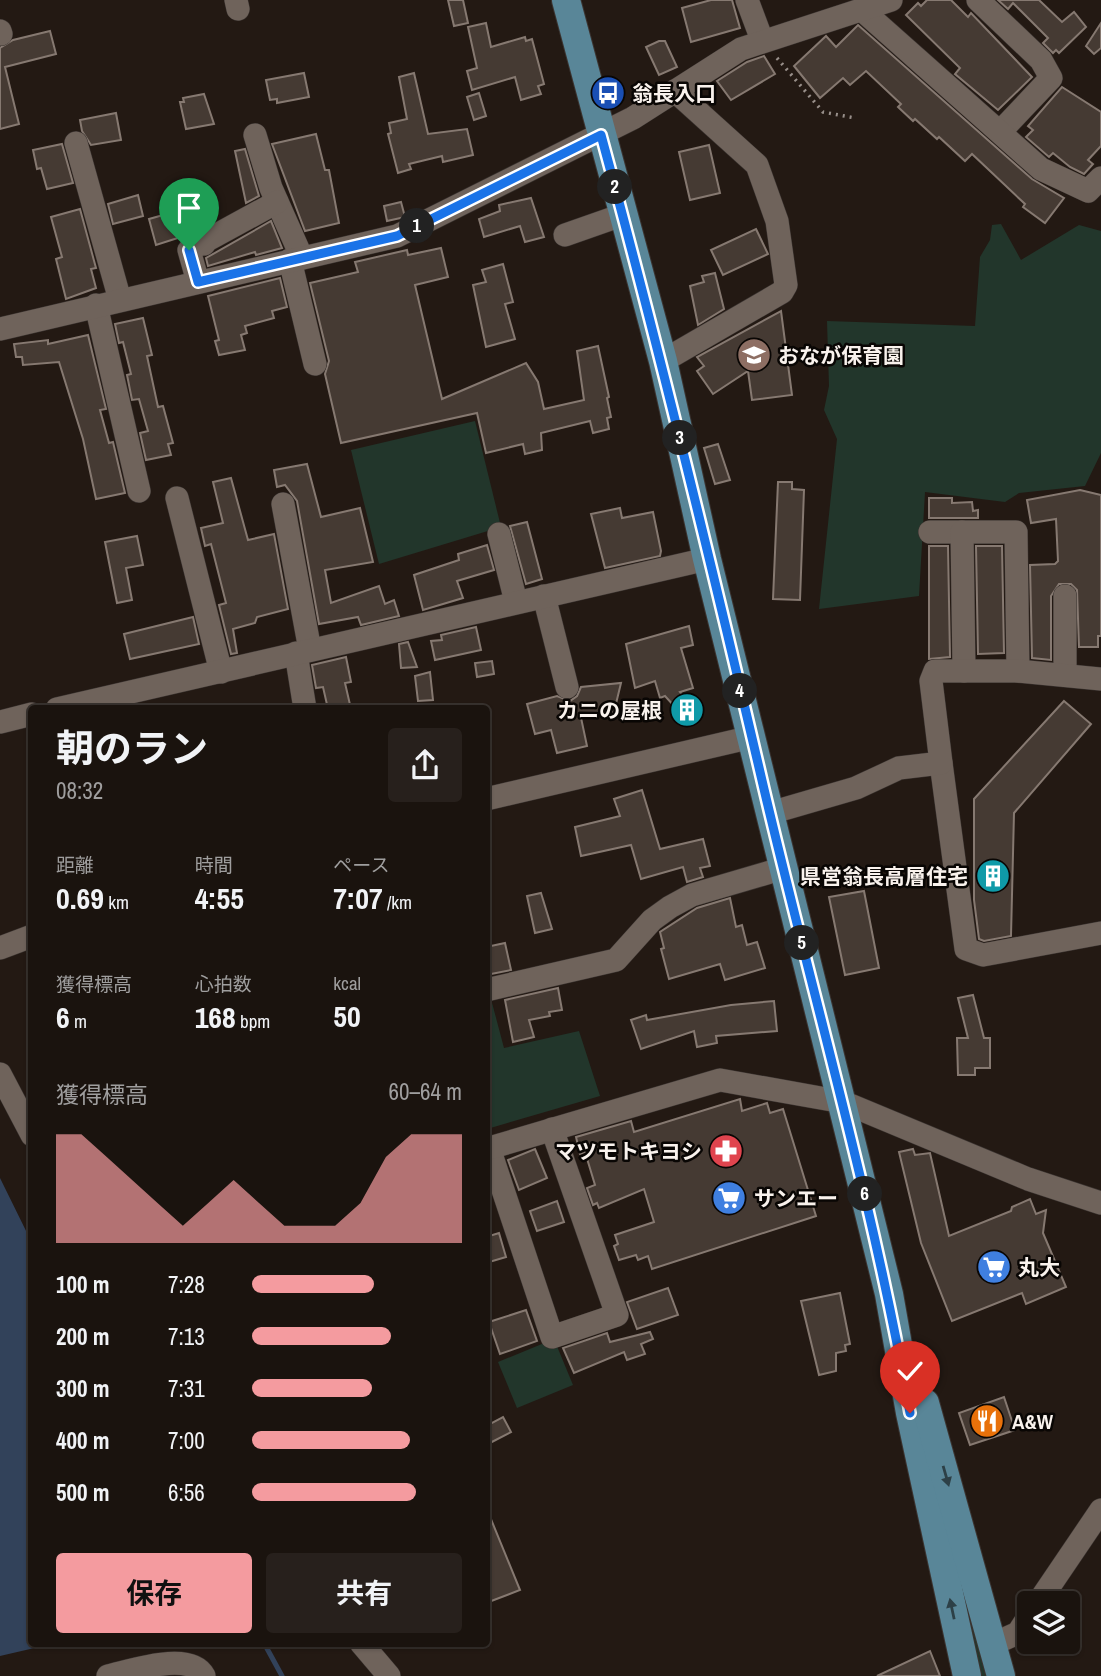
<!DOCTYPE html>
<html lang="ja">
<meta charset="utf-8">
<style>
:root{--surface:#1a130e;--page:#27201c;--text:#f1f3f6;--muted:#9f9e9e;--line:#38322e;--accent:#f49b9f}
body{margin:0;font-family:"Archivo Narrow","Noto Sans JP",sans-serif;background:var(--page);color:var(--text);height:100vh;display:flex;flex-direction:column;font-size:26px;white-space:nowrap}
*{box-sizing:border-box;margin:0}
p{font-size:23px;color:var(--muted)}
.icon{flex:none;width:38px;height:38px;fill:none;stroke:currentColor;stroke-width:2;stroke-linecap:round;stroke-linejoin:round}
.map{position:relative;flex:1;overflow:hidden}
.sheet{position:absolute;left:28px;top:705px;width:462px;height:942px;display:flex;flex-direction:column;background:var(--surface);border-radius:7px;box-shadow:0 2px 5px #0004,0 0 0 2px var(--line)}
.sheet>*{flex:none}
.buttons{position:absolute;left:1017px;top:1591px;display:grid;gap:14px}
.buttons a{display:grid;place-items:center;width:63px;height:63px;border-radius:7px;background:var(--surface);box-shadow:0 2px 5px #0004,0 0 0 2px var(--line);font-size:35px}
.pin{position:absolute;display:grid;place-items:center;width:60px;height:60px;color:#fff;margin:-72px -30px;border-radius:50% 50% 50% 0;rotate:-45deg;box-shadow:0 0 7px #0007}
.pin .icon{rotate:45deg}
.km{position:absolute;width:35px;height:35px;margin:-18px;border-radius:50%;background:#222;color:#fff;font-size:19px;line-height:35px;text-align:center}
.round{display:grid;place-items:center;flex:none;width:74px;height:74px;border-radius:7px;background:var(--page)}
.head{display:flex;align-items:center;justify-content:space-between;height:119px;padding:0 28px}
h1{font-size:38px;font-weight:700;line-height:52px}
.figures{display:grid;grid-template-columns:repeat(3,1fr);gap:10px;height:119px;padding:7px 28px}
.figures div{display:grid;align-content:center}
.figures b{font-size:30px;font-weight:700}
.figures small{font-size:19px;font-weight:400}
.figures p{font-size:19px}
.chart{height:196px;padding:14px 28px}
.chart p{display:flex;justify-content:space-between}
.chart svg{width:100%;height:126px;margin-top:7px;fill:var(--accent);opacity:.7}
.action{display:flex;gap:14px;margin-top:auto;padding:14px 28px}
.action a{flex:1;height:80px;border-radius:7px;background:var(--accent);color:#111;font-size:28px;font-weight:700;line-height:80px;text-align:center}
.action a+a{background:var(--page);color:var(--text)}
ul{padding:0 28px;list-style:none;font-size:23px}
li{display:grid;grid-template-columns:112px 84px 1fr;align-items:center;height:52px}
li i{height:18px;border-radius:9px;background:var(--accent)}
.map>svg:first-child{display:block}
.green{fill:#22362b}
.water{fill:#32425a}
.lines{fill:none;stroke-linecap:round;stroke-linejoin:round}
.stream{stroke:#32425a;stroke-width:5}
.building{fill:#453a33;stroke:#867971;stroke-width:2}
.minor-casing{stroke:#3b3431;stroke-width:24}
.major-casing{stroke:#3b3431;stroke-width:30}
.path{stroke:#988f8a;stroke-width:3.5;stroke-dasharray:2 5;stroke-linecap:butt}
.minor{stroke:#6f635b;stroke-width:23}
.major{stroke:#598698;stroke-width:28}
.oneway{fill:#2d4047}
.route-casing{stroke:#fff;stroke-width:14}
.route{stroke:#1a73e8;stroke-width:9}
.labels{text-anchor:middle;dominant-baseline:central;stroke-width:5;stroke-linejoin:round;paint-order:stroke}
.poi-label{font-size:21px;font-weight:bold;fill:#f9f2ed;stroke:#090604;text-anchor:start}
</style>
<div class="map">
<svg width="1101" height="1676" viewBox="0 0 1101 1676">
<rect width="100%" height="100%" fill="#231913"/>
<!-- green -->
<g class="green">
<polygon points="1001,224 1021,260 1079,225 1101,231 1101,453 1085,486 1019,493 1005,502 925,492 919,596 819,609 837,439 824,410 829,386 827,321 975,326 980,257 990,240 992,225"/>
<polygon points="475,421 501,527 379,564 351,450"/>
<polygon points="491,999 504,1048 579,1031 600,1096 487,1129 486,1000"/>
<polygon points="554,1339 573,1385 517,1408 498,1362"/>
<polygon points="948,1529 988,1676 980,1676"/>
</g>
<!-- water -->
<polygon class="water" points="0,1178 31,1241 32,1643 56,1643 0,1656"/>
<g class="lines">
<!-- stream -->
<polyline class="stream" points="264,1643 282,1676"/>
</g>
<!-- building -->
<g class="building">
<polygon points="448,0 463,0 468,23 454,26"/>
<polygon points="711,0 732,0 740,28 691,42 682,8"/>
<polygon points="927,0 951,0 968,17 971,13 1032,77 998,110 955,74 960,68 906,15 918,3 921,6"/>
<polygon points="998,0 1039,0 1062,22 1074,12 1086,27 1059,53 1056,50 1053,53 1043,43 1048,38 1013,3 1008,9"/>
<polygon points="486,23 491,47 525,37 526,41 532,39 544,84 538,86 541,94 521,100 515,77 472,90 467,71 477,68 468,27"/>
<polygon points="1101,23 1101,48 1094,54 1086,46"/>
<polygon points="858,25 1032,179 1064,198 1045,223 1023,207 1025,204 972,154 965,161 939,137 937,139 915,119 913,121 898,107 901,104 866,71 850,85 843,78 820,98 794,66 826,36 836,47"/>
<polygon points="50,31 56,54 5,67 19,124 0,129 0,48 13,40"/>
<polygon points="659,41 665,41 677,67 659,75 646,47"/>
<polygon points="764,56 775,74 731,100 717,81 747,62"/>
<polygon points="304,73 309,97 277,103 277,99 270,100 266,80"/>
<polygon points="414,73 428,134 467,129 473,155 443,162 442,156 409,164 411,169 398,173 388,134 391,133 389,123 407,119 399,77"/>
<polygon points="1062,87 1101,112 1101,146 1088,160 1093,164 1084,174 1070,167 1053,153 1049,157 1026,137 1033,130 1028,126"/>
<polygon points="479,93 486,116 474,120 467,97"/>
<polygon points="204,94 214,124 186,129 180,102 184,102 183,98"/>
<polygon points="116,113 121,140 91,145 82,131 80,120"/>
<polygon points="316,134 325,170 329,170 339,223 305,231 272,144"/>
<polygon points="62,144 73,183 47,189 41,168 37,169 33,150"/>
<polygon points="709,145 720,193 690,200 679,152"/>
<polygon points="245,149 259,196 246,203 235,151"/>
<polygon points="138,195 143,216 113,224 108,204"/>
<polygon points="531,198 544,237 525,242 520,226 484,237 479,219 500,211 499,205"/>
<polygon points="401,202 405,217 387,221 384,206"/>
<polygon points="80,209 96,268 91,269 96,288 66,299 56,259 62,257 51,217"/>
<polygon points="181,210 187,235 156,245 149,219"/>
<polygon points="271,221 282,248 256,255 255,252 208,266 206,258"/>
<polygon points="756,229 768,254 723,275 711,250"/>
<polygon points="441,248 448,277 415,285 442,399 526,363 538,382 544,409 584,400 577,351 598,346 609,397 607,398 611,417 607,418 609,429 593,433 590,421 541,433 542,450 525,454 523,444 486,453 477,413 341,443 325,374 329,361 310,283 358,272 355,262 407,250 408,255"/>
<polygon points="503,264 513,302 505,304 515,339 486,347 473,285 486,282 482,270"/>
<polygon points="715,273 724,309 698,325 690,286 704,282 702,276"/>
<polygon points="280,278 287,307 272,311 274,318 245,326 247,333 241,335 245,350 219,355 215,341 219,340 208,296"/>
<polygon points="781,311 792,395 752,400 748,371 713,394 697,371 704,366 697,357"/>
<polygon points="143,318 152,355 147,356 158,407 163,406 173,443 168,444 171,455 146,460 140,433 148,431 139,399 132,400 127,375 131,374 123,342 119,343 115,324"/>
<polygon points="88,335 106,409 100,410 109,443 113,442 125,493 96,499 83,439 59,362 23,365 22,357 16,357 14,344 48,340 48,344"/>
<polygon points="718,444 730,480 715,484 704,448"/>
<polygon points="307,464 321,517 360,508 373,562 325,570 331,603 379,586 385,604 394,600 399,616 361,625 358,617 319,624 297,501 285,485 277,487 274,470"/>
<polygon points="231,478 248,540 274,534 288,609 257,617 255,623 233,629 237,653 231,654 219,605 226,603 211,544 205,546 201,528 223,523 213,482"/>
<polygon points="778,482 792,482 792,489 804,490 800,600 773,599"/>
<polygon points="1080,490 1101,495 1101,636 1098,636 1098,647 1079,647 1077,590 1071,584 1059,584 1051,596 1051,660 1032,658 1030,565 1055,564 1058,561 1056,519 1031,523 1027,500"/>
<polygon points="929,498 952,498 952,503 972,502 973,511 978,510 978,518 929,518"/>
<polygon points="620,508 622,518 653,512 661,551 660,556 605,568 591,514"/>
<polygon points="527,522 542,579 526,584 510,526"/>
<polygon points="137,536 143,565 126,568 132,600 117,603 105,542"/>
<polygon points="487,545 494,570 457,581 463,598 423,610 414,575 459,560 458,554"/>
<polygon points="929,546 948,546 950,657 929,659"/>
<polygon points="976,546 1002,546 1004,653 978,654"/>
<polygon points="193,617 199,644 130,659 124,634"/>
<polygon points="689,626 693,645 681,648 693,688 680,692 696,710 685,718 665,696 660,698 655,681 635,688 626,644"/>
<polygon points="476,627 481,650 435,660 431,641 442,640 441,635"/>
<polygon points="408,642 417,667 401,668 399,644"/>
<polygon points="346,657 351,682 345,683 351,709 328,709 323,687 316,688 312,665"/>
<polygon points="492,661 494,674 477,677 475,663"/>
<polygon points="430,672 433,700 418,701 415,676"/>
<polygon points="621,683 614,712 580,713 587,746 557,753 551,730 535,734 527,704 557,696 570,701 577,696 581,687"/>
<polygon points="1064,701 1091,724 1014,813 1011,936 984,941 979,939 974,900 974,799"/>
<polygon points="642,790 660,849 703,839 710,866 700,868 703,877 687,882 683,867 641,879 631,845 581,856 575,827 620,816 614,799"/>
<polygon points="864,891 879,968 845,975 829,897"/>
<polygon points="541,893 552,929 535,933 527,896"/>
<polygon points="730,898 736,927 742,925 747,945 757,942 765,968 725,980 720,964 669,979 661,949 664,948 660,932 697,908"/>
<polygon points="505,943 511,970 486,975 486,947"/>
<polygon points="558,988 562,1010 549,1012 550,1016 529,1020 534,1037 513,1042 505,1000"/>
<polygon points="973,995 984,1038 990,1038 990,1068 975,1068 975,1075 958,1075 957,1038 968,1038 958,998"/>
<polygon points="774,1001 777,1031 716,1036 717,1043 697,1047 694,1031 641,1049 631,1020 646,1015 647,1020 731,1005"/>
<polygon points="740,1099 742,1111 767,1103 770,1113 783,1109 816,1216 652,1269 648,1256 638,1260 636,1255 619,1260 614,1246 618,1244 615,1235 654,1222 644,1189 599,1208 597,1203 593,1205 587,1188 595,1185 585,1152 580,1154 576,1137 631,1121 634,1132"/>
<polygon points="535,1149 547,1178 519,1190 508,1160"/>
<polygon points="913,1149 915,1155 930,1153 949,1236 1011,1211 1012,1207 1030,1199 1036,1214 1046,1210 1043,1233 1066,1287 1026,1304 1022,1293 952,1321 921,1243 899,1152"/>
<polygon points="557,1201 564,1222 537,1231 530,1211"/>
<polygon points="499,1233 506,1257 486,1263 486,1237"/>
<polygon points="668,1288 678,1315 637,1329 627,1302"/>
<polygon points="840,1293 850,1344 845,1345 846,1351 836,1353 836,1371 819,1375 801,1301"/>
<polygon points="526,1310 537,1341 500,1354 489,1322"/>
<polygon points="650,1332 653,1339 641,1344 645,1354 627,1360 624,1352 574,1373 563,1348 607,1333 610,1342"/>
<polygon points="1004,1397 1015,1430 970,1445 959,1413"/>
<polygon points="503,1417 511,1432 486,1445 486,1426"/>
<polygon points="486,1507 520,1590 486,1603"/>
<polygon points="930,1651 940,1676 877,1676"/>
</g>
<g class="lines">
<!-- minor casing -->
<g class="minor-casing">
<g id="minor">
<polyline points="236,0 238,9"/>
<polyline points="747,0 762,40"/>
<polyline points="978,0 1041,60 1051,78 1000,132"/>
<polyline points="862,10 1041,169 1088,191 1101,178"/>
<polyline points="0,31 1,34"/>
<polyline points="255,135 271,188 302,258"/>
<polyline points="76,143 120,300"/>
<polyline points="194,204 204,244"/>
<polyline points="565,235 622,215"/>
<polyline points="290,260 315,364"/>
<polyline points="198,282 189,250 277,202"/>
<polyline points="96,305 139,491"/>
<polyline points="0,329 397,236 633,118 741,49 891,0"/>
<polyline points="663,361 782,292 786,285 777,221 757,165 675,91"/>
<polyline points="177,498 221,672"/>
<polyline points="283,504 310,650"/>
<polyline points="930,532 962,532"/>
<polyline points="499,534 516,602"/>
<polyline points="544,596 567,687"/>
<polyline points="296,653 305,709"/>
<polyline points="964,671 962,532 1016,532 1018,671"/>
<polyline points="1065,675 1065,596"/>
<polyline points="57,709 707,559"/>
<polyline points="0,722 32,714"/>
<polyline points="941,763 966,949 983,955 1101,933"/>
<polyline points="486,799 752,737"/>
<polyline points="770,813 856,788 899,768 941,763 931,681 935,671 1018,671 1101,679"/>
<polyline points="0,948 32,936"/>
<polyline points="486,990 616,960 652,920 670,907 692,895 784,868"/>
<polyline points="0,1074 32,1135"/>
<polyline points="489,1148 552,1337 617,1315 552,1129"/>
<polyline points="486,1149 720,1080 843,1102 1028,1179 1101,1203"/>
<polyline points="1038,1603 1101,1510"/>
<polyline points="361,1643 389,1676"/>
<polyline points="993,1644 1018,1633 1029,1616"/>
<path d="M108 1676C131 1671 190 1650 204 1676"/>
</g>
</g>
<!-- major casing -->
<g class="major-casing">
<g id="major">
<polyline points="566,0 663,361 707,559 889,1294 910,1413 967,1676"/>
<polyline points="925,1403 1001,1676"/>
</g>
</g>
<!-- path -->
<polyline class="path" points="777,58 823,112 855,118"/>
<!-- minor -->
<use href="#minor" class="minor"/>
<!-- major -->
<use href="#major" class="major"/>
</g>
<!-- one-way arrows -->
<defs><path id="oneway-solid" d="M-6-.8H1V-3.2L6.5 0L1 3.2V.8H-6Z" transform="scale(1.75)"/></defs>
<g class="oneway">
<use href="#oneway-solid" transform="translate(946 1476) rotate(74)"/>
<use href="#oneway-solid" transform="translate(952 1609) rotate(-102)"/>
</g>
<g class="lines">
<!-- route casing -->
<g class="route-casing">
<path id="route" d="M189 250 198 282 397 236 601 135C660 352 713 570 764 789 813 997 873 1202 910 1413"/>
</g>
<!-- route -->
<use href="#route" class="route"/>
</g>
<!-- icons -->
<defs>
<g id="bus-disc" transform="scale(1.75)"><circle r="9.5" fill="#1a4fb4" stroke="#090604"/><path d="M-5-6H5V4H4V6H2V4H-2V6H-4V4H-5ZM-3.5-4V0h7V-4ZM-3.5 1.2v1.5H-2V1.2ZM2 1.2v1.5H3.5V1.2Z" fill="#fff"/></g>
<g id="school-disc" transform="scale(1.75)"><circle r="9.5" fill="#8d6e63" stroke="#090604"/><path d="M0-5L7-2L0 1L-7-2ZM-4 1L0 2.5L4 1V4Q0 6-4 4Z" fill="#fff"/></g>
<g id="building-disc" transform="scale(1.75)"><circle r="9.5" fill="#0f9aa8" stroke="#090604"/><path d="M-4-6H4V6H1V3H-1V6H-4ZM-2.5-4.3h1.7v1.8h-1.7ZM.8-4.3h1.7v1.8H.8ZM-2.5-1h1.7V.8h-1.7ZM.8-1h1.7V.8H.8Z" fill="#fff"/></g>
<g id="pharmacy-disc" transform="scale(1.75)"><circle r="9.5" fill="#e0444e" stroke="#090604"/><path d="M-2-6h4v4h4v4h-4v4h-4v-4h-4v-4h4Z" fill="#fff"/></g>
<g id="supermarket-disc" transform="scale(1.75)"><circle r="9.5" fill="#3f7fe0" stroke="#090604"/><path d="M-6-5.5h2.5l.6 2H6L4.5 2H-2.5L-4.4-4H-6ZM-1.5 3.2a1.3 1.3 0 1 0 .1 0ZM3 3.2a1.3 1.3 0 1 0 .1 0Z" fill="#fff"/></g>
<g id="restaurant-disc" transform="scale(1.75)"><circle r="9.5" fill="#e8710a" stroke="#090604"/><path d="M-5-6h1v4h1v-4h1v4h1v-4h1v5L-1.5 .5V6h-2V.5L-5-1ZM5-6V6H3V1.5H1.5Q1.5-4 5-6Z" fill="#fff"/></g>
</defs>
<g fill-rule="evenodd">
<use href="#bus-disc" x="608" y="93"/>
<use href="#school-disc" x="754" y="355"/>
<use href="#building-disc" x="687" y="710"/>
<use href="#building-disc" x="993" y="876"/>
<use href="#pharmacy-disc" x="726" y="1151"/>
<use href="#supermarket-disc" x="729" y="1198"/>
<use href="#supermarket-disc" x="994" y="1267"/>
<use href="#restaurant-disc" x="987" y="1421"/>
</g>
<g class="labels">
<!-- poi labels -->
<g class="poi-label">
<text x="632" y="93">翁長入口</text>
<text x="778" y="355">おなが保育園</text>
<text x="662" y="710" text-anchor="end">カニの屋根</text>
<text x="968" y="876" text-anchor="end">県営翁長高層住宅</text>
<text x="702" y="1151" text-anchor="end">マツモトキヨシ</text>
<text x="754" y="1198">サンエー</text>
<text x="1018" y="1267">丸大</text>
<text x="1012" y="1421">A&amp;W</text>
</g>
</g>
</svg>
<div class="buttons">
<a><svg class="icon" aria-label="layers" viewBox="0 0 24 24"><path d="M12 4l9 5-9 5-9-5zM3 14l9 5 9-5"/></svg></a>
</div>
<div class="pin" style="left:189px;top:250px;background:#1e9e55"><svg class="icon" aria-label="arrive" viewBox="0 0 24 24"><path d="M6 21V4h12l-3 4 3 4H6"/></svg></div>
<div class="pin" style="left:910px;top:1413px;background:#d93025"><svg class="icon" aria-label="check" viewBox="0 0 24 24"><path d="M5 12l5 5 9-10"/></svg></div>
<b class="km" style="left:417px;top:226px">1</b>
<b class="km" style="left:615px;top:187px">2</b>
<b class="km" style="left:680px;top:438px">3</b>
<b class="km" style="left:740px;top:691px">4</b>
<b class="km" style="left:802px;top:943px">5</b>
<b class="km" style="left:865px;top:1194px">6</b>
<section class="sheet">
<div class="head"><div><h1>朝のラン</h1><p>08:32</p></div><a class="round"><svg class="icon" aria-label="share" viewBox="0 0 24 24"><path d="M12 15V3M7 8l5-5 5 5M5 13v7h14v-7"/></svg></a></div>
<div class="figures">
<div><p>距離</p><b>0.69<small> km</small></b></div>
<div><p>時間</p><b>4:55</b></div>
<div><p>ペース</p><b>7:07<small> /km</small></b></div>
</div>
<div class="figures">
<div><p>獲得標高</p><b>6<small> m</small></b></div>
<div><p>心拍数</p><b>168<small> bpm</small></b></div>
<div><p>kcal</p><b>50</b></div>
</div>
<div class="chart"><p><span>獲得標高</span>60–64 m</p>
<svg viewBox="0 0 160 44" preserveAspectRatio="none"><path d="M0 44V6L10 6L20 14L30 22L40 30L50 38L60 30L70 22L80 30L90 38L100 38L110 38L120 30L130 14L140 6L150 6L160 6V44z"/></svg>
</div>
<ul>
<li><b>100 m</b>7:28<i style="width:58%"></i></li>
<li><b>200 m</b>7:13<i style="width:66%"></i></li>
<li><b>300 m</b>7:31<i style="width:57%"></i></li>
<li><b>400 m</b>7:00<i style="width:75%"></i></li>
<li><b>500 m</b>6:56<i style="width:78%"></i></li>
</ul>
<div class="action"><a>保存</a><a>共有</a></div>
</section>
</div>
